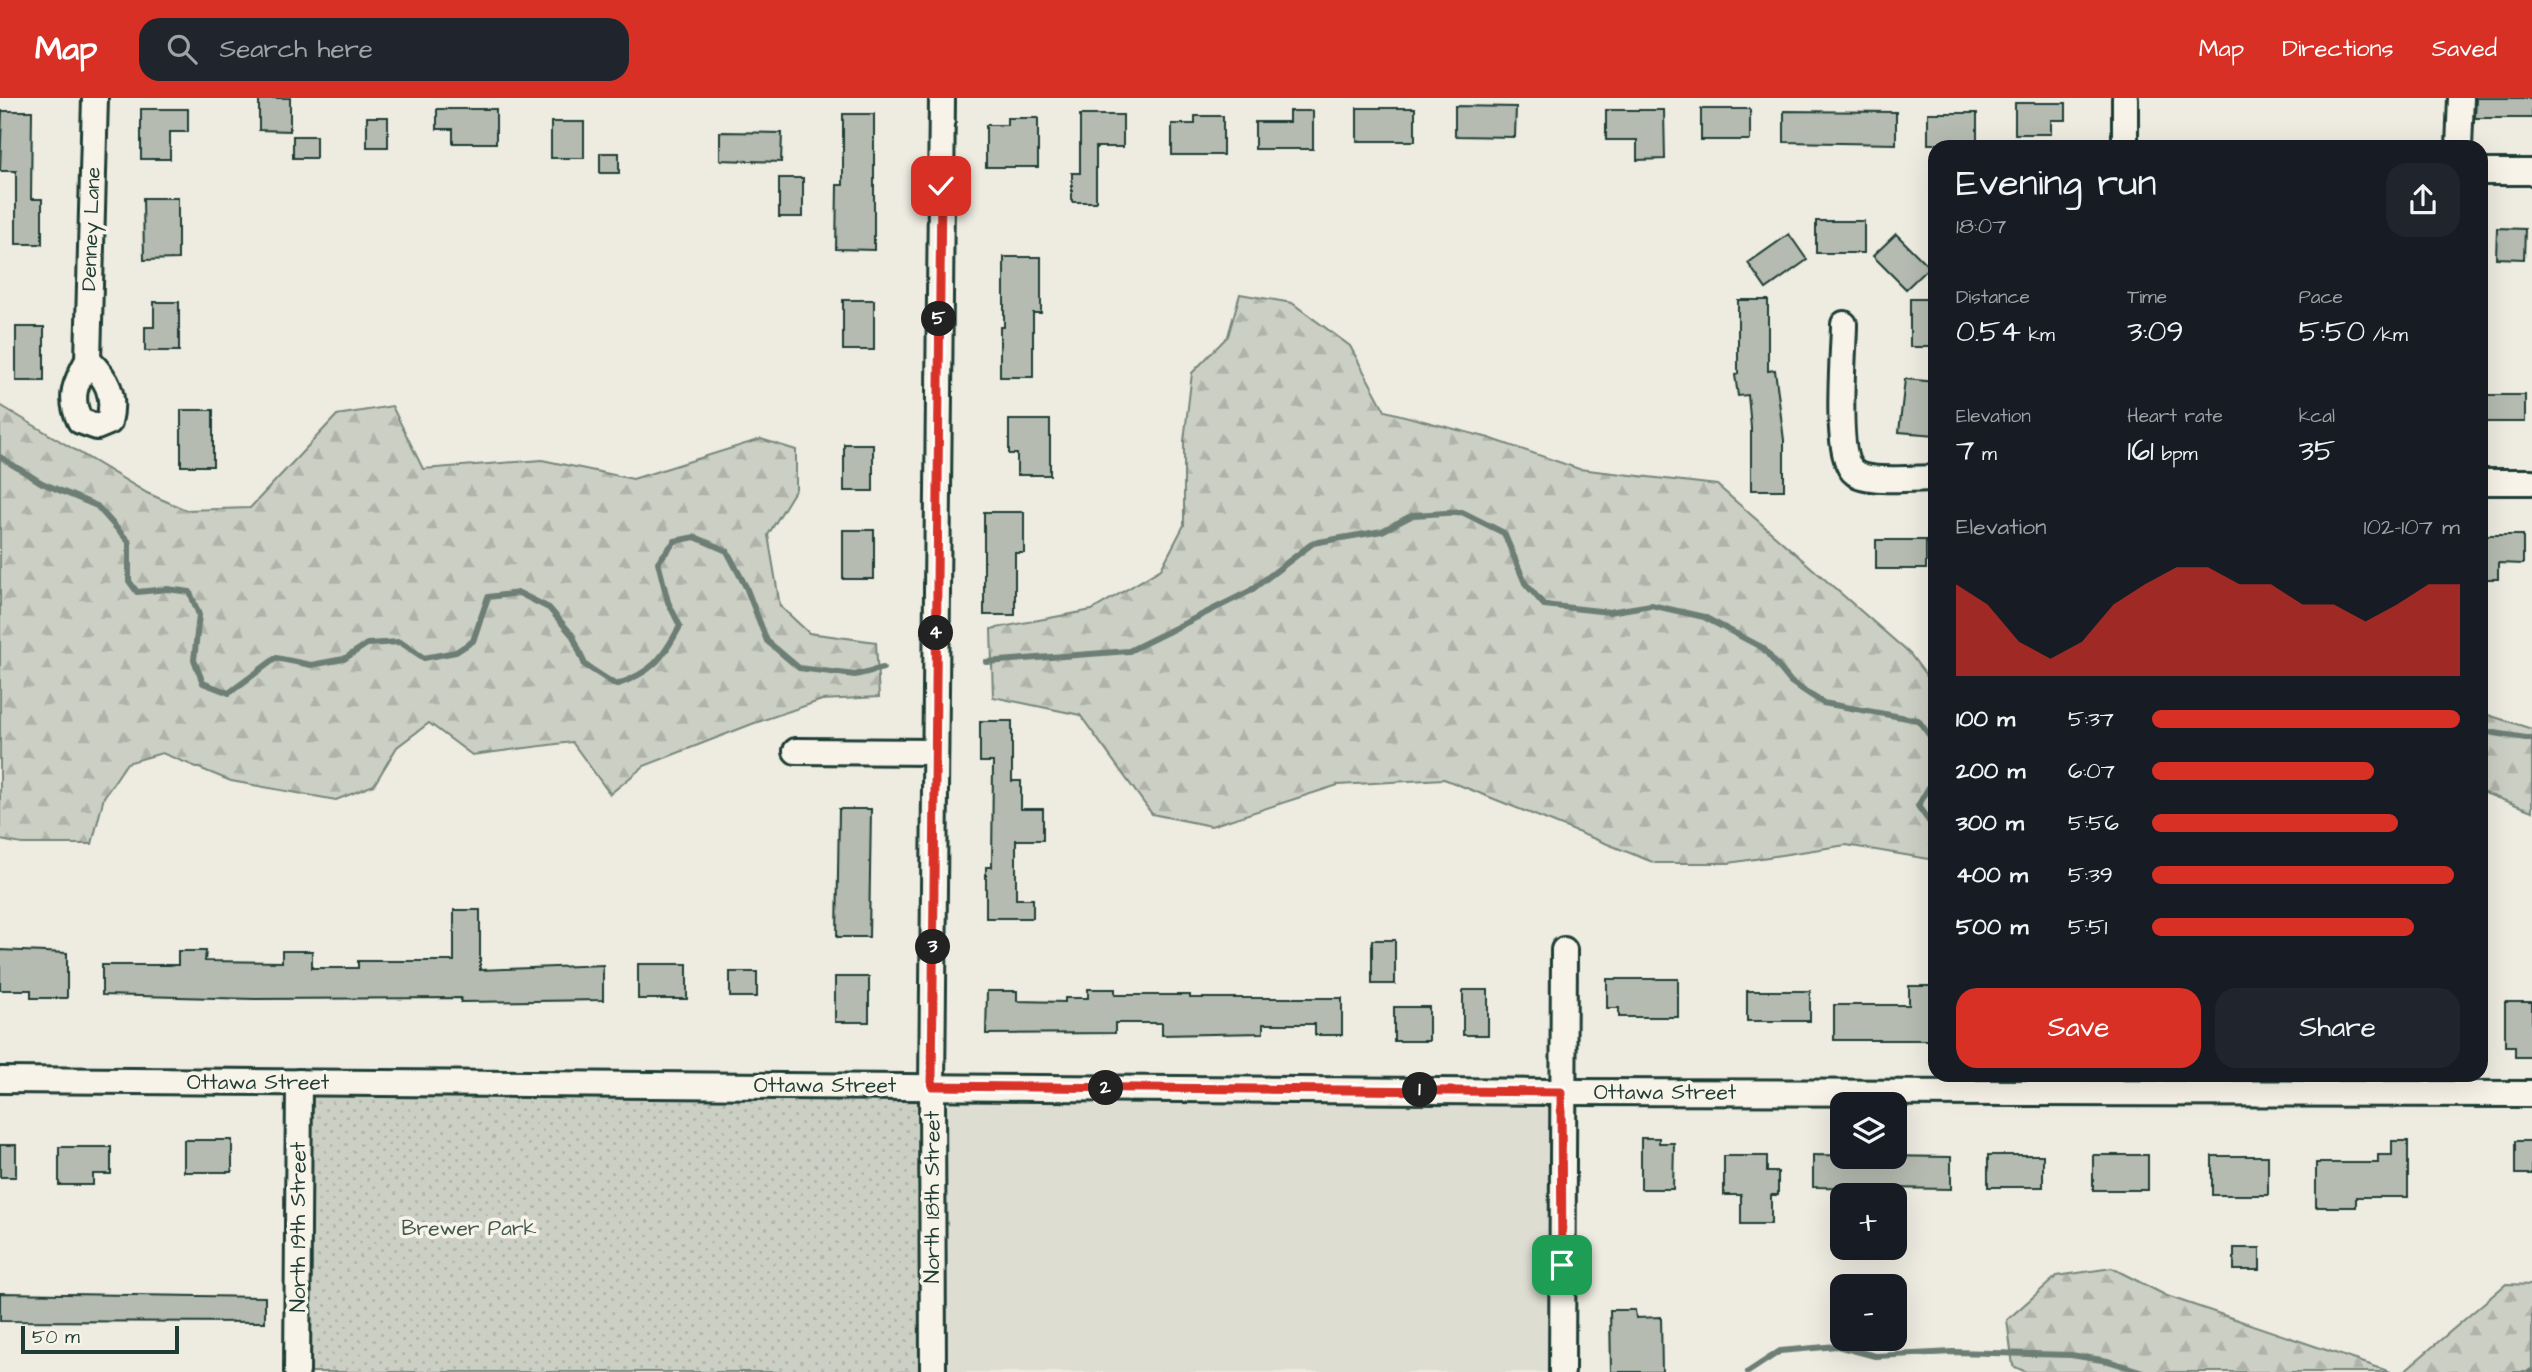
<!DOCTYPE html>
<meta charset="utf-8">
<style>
:root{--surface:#171b24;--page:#20242c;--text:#f1f3f6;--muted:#9ea1a6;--accent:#d93025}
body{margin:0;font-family:"Architects Daughter",sans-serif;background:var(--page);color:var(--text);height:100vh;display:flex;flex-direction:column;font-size:26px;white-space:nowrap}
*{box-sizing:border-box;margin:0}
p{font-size:23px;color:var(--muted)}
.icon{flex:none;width:38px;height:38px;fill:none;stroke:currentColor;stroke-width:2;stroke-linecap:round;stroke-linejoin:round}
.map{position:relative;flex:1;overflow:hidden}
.details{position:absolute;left:1928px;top:42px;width:560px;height:942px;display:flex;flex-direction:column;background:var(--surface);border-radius:21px;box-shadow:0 7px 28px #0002}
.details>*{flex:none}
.fabs{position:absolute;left:1830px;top:994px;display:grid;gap:14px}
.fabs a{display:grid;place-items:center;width:77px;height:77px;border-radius:14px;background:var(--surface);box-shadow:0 7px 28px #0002;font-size:35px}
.scale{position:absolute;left:21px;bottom:18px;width:158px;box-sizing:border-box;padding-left:7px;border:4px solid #1f3d34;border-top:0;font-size:19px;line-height:24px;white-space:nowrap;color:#1f3d34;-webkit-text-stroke:5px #f7f3e8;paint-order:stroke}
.pin{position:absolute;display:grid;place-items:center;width:60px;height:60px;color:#fff;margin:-30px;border-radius:14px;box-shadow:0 4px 10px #0006}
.km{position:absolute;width:35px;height:35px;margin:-18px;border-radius:50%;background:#222;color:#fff;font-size:19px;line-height:35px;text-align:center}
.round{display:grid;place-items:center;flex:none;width:74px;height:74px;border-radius:21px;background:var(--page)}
.summary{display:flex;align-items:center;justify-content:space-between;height:119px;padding:0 28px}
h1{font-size:38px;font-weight:600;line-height:52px}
.stats{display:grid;grid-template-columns:repeat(3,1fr);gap:10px;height:119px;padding:7px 28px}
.stats div{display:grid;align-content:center}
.stats b{font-size:30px;font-weight:600}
.stats small{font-size:19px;font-weight:400}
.stats p{font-size:19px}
.chart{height:196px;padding:14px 28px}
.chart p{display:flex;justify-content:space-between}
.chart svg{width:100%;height:126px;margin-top:7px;fill:var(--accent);opacity:.7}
.action{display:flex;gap:14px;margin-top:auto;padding:14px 28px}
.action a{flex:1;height:80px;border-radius:21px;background:var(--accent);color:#fff;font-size:28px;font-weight:600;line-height:80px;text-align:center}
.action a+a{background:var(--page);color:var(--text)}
ul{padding:0 28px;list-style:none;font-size:23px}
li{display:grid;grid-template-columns:112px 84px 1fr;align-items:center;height:52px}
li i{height:18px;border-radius:9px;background:var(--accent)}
header{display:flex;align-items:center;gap:42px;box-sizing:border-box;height:98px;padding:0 35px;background:var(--accent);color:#fff}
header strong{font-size:33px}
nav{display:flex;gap:38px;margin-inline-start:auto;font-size:24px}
.search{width:490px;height:63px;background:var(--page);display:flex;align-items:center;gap:18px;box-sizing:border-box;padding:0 24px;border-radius:21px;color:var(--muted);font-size:26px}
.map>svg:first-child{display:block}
.built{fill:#ddddd2}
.forest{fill:url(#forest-firs);stroke:#76867c;stroke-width:2}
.park{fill:url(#park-dots);stroke:#76867c;stroke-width:2}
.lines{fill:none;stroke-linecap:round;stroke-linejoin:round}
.stream{stroke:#6c7e74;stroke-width:6}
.building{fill:#b5bbb0;stroke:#1f3d34;stroke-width:2}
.minor-casing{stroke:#1f3d34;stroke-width:30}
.minor{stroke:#f7f3e8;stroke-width:24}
.route-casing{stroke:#fff;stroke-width:14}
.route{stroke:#d93025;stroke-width:9}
.labels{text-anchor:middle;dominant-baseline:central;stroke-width:7;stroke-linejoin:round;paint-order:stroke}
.street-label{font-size:21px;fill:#1f3d34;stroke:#f7f3e8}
.park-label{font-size:21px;fill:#425a51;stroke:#f7f3e8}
</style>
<header>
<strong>Map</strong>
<div class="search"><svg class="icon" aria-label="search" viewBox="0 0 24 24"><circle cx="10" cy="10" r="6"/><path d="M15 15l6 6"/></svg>Search here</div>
<nav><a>Map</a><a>Directions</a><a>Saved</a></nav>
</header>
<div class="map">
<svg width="2532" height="1274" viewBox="0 0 2532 1274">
<defs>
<pattern id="forest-firs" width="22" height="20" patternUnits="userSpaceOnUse" patternTransform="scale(1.75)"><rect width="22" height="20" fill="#cccfc4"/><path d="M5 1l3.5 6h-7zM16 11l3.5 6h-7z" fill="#afb3a9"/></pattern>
<pattern id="park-dots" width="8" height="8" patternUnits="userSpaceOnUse" patternTransform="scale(1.75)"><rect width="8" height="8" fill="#cccfc4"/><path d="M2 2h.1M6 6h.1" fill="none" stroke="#afb3a9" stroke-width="1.8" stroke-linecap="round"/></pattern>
</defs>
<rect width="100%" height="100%" fill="#eeece1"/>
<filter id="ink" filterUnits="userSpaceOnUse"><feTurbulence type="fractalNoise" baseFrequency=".0143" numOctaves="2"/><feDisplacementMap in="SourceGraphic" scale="14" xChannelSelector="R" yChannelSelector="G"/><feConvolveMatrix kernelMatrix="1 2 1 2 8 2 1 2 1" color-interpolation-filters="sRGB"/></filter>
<g filter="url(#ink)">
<!-- built -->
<polygon class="built" points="932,988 1561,994 1561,1274 933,1274"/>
<!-- forest -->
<g class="forest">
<polygon points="1240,196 1292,205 1350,248 1385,313 1489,340 1579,371 1717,387 1910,556 1935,589 1935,762 1846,747 1729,765 1655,765 1444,681 1338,687 1211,728 1152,716 1080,617 993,599 991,531 1092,512 1161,471 1184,427 1184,343 1192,275 1228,238"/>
<polygon points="0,307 147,395 186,412 250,410 337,317 392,308 423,371 542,362 633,381 761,341 796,352 796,391 768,437 780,508 809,535 876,544 879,599 822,602 752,626 644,668 610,696 572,644 472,657 429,625 397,649 374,687 336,702 231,683 162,655 127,665 104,699 92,746 22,746 0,742"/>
<polygon points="2482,615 2532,631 2532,713 2482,694"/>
<polygon points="2112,1170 2167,1198 2391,1274 2026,1274 2013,1268 2007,1222 2057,1178"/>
<polygon points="2506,1186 2532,1187 2532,1274 2403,1274"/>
</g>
<!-- park -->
<polygon class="park" points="299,984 932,988 933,1274 297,1274"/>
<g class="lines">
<!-- stream -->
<g class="stream">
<path d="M0 359 42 385 97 408 129 444V483L137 494 167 491 190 494 199 517 194 562 203 585 229 595 276 560 311 567 344 561 367 546 400 544 424 560 456 554 473 543 488 499 519 495 549 510 573 538 585 567 616 587C652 574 662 562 680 528L668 504 658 464 675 443 695 439 727 453 746 489 767 543 799 570 855 577 883 570"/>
<polyline points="986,564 1129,553 1250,493 1313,445 1382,433 1413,417 1462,414 1504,435 1525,485 1544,507 1609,514 1651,507 1704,519 1763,550 1791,584 1823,605 1918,622 1936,646"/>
<polyline points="2482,633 2532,641"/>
<polyline points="1936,668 1932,684 1918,708 1931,726 1936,727"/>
<polyline points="1748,1274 1780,1253 1837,1248 1875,1258 1953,1254 2071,1257 2108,1263 2143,1274"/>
<polyline points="2530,1274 2532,1273"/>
</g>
</g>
<!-- building -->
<g class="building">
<polygon points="259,0 290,0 290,33 259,32"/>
<polygon points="2476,0 2532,0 2532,20 2475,20"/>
<polygon points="2015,5 2066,5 2066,22 2051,22 2051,36 2015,36"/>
<polygon points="1455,8 1516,9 1515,39 1455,38"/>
<rect x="1357" y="10" width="58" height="33"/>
<polygon points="141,11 188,11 188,34 170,34 170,61 141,61"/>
<polygon points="437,11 496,11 496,45 453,45 453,31 437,31"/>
<rect x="1701" y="11" width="49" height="31"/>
<polygon points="1606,12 1664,12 1665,61 1637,62 1637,42 1606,42"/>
<polygon points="2,13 32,13 31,101 42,101 42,146 16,146 16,73 0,73"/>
<polygon points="1289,13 1313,13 1313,51 1255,51 1255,24 1289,24"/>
<polygon points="1784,13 1896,14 1896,46 1784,44"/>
<rect x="1928" y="15" width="49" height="31"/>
<polygon points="843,16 874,16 874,152 836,151 837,87 843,87"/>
<polygon points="1080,17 1123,17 1123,49 1096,49 1096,104 1072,104 1072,75 1080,75"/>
<polygon points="1195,18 1223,18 1223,57 1172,57 1172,26 1195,26"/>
<rect x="367" y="19" width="21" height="30"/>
<polygon points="1007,20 1038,20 1038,69 986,69 986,27 1007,27"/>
<rect x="551" y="24" width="33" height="36"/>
<polygon points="720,34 782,35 781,64 720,62"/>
<rect x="293" y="38" width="23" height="22"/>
<rect x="600" y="55" width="19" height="20"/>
<rect x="779" y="80" width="24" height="39"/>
<polygon points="143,100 178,100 178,161 144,162"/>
<rect x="1816" y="123" width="48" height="32"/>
<polygon points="2497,130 2525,131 2524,161 2496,160"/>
<polygon points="1789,136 1807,162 1766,191 1748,165"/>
<polygon points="1896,136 1929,169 1906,191 1873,158"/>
<polygon points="1004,159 1041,159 1041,215 1033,215 1033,279 1000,279 1000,229 1004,229"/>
<rect x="1910" y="201" width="26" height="48"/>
<rect x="843" y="202" width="31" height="50"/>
<polygon points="1738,202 1768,202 1768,273 1775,272 1784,342 1784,392 1751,392 1751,330 1748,297 1738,298 1735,277 1738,276"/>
<polygon points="154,204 179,204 179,253 145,253 145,229 154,229"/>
<rect x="16" y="229" width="28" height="54"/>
<polygon points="1905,281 1936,284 1936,337 1899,334"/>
<rect x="2483" y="297" width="42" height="27"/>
<rect x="181" y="312" width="32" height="56"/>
<polygon points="1009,322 1050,322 1050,377 1017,377 1017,356 1009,356"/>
<rect x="844" y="346" width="29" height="47"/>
<polygon points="984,414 1024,414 1024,455 1015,455 1015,517 984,517"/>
<rect x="843" y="432" width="31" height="49"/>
<polygon points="2482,437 2523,437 2523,466 2498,465 2498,481 2482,481"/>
<rect x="1876" y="442" width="50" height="29"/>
<polygon points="980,623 1012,623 1012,683 1021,683 1021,711 1043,711 1043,742 1016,742 1016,801 1033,801 1033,820 986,820 986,769 992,769 993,664 980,664"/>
<polygon points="839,711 871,711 869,839 837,839"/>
<polygon points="454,812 480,812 480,872 603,867 603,902 461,904 461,900 254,901 102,897 102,867 178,867 178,853 206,853 205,863 282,864 282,853 312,853 312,870 358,870 358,863 454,863"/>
<rect x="1372" y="842" width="23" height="44"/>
<polygon points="0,852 67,855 67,900 31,900 31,892 0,892"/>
<rect x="638" y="866" width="49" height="35"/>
<rect x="730" y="874" width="27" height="25"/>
<rect x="835" y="879" width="34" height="45"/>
<polygon points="1607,881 1678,881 1678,919 1619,919 1619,910 1607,910"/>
<polygon points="1909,888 1936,888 1936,942 1834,942 1834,907 1909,907"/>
<polygon points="1088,891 1115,891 1115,897 1190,897 1190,900 1342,900 1342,937 1315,937 1315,926 1263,926 1263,935 1162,937 1162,925 1115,925 1115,935 986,936 987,893 1017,893 1017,903 1065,904 1065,900 1088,900"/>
<rect x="1463" y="892" width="25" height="45"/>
<rect x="1747" y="893" width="63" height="30"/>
<polygon points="2505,904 2532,904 2532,959 2515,959 2515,948 2505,948"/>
<rect x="1394" y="909" width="35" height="34"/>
<polygon points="1641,1040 1659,1040 1659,1045 1674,1045 1673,1091 1641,1091"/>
<rect x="184" y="1042" width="48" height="32"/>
<polygon points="2392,1043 2408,1043 2408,1099 2356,1099 2356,1109 2316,1109 2316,1065 2378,1065 2378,1057 2392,1057"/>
<rect x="2515" y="1043" width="17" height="33"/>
<rect x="0" y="1047" width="16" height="32"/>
<polygon points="59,1049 111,1049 111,1076 93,1076 93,1087 59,1087"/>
<polygon points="1813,1057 1951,1059 1951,1091 1813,1089"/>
<rect x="1988" y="1057" width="55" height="32"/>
<rect x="2093" y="1057" width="55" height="35"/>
<polygon points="1724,1058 1767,1058 1767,1074 1778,1074 1778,1097 1771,1097 1771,1126 1741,1126 1741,1097 1724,1097"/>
<rect x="2212" y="1058" width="56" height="39"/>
<rect x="2234" y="1150" width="26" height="22"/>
<polygon points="0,1195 265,1199 265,1224 0,1223"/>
<polygon points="1610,1212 1635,1212 1636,1220 1661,1219 1662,1274 1611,1274"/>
</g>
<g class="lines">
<!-- minor casing -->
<g class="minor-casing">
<g id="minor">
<polyline points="2125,0 2125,49"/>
<polyline points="2459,49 2461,0"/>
<polyline points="2482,74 2532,74"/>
<path d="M1844 226C1844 254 1833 360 1855 375 1868 385 1917 380 1936 380"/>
<path d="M88 262C107 281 116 296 109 324L97 329 80 323C68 299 76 284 88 262L95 0"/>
<polyline points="2482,384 2532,384"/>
<polyline points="796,653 935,654"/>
<polyline points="0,982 1561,994 2532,996"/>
<polyline points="297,1274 299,984"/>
<polyline points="933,1274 932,988 942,0"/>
<polyline points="1562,1274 1564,852"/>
</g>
</g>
<!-- minor -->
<use href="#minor" class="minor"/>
</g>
</g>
<g class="lines" filter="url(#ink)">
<!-- route casing -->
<g class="route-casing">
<polyline id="route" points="941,88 932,988 1561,994 1562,1167"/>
</g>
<!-- route -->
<use href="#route" class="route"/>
</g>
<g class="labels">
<!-- street labels -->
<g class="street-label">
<text transform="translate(91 131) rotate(-88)">Denney Lane</text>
<text x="258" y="984">Ottawa Street</text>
<text x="825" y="987">Ottawa Street</text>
<text x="1665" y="994">Ottawa Street</text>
<text transform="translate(932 1099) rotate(-90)">North 18th Street</text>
<text transform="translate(298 1129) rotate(-90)">North 19th Street</text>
</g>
<!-- park labels -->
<g class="park-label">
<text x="469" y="1130">Brewer Park</text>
</g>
</g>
</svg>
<div class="fabs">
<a><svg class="icon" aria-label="layers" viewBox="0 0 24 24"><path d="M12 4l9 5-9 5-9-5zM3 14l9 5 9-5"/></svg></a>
<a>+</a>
<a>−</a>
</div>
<div class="scale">50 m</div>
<div class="pin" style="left:1562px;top:1167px;background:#1e9e55"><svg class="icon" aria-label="arrive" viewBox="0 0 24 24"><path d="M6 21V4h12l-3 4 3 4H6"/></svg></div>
<div class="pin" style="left:941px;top:88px;background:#d93025"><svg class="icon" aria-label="check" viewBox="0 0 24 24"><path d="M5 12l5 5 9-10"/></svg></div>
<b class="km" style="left:1420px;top:992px">1</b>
<b class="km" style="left:1106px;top:990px">2</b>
<b class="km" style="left:933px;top:849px">3</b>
<b class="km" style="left:936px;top:535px">4</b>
<b class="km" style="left:939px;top:221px">5</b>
<section class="details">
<div class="summary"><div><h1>Evening run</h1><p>18:07</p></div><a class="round"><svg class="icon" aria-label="share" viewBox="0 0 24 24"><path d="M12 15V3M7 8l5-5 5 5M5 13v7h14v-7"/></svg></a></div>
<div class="stats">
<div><p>Distance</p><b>0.54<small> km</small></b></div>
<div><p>Time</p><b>3:09</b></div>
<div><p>Pace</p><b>5:50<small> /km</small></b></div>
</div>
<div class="stats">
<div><p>Elevation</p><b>7<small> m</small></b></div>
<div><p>Heart rate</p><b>161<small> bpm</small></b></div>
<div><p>kcal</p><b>35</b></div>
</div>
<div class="chart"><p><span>Elevation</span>102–107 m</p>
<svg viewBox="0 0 160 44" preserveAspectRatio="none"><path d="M0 44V12L10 19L20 32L30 38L40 32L50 19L60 12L70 6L80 6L90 12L100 12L110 19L120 19L130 25L140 19L150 12L160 12V44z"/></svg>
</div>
<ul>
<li><b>100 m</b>5:37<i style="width:100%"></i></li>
<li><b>200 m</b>6:07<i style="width:72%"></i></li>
<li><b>300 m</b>5:56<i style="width:80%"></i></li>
<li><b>400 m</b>5:39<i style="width:98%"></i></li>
<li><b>500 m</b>5:51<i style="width:85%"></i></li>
</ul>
<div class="action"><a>Save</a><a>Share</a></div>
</section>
</div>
